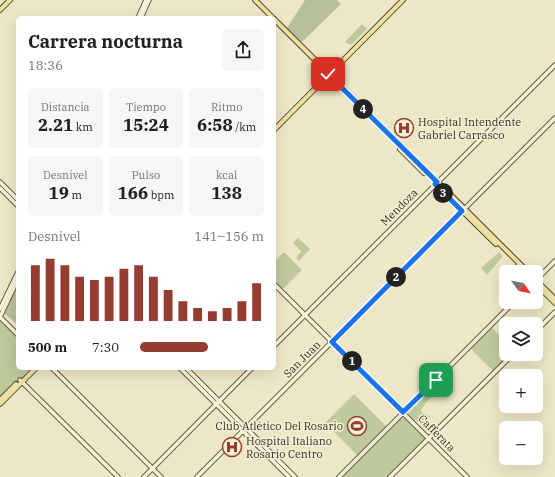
<!DOCTYPE html>
<html lang="es">
<meta charset="utf-8">
<style>
:root{--surface:#fff;--page:#f6f6f6;--text:#202124;--muted:#757577;--accent:#943d30}
body{margin:0;font-family:"IBM Plex Serif",serif;background:var(--page);color:var(--text);height:100vh;display:flex;flex-direction:column;font-size:15px;white-space:nowrap}
*{box-sizing:border-box;margin:0}
p{font-size:13px;color:var(--muted)}
.icon{flex:none;width:22px;height:22px;fill:none;stroke:currentColor;stroke-width:2;stroke-linecap:round;stroke-linejoin:round}
.map{position:relative;flex:1;overflow:hidden}
.drawer{position:absolute;left:16px;top:16px;width:260px;height:354px;display:flex;flex-direction:column;background:var(--surface);border-radius:6px;box-shadow:0 4px 16px #0002}
.drawer>*{flex:none}
.needle{width:26px;rotate:123deg}
.fabs{position:absolute;left:499px;top:265px;display:grid;gap:8px}
.fabs a{display:grid;place-items:center;width:44px;height:44px;border-radius:6px;background:var(--surface);box-shadow:0 4px 16px #0002;font-size:20px}
.pin{position:absolute;display:grid;place-items:center;width:34px;height:34px;color:#fff;margin:-17px;border-radius:8px;box-shadow:0 2px 6px #0006}
.km{position:absolute;width:20px;height:20px;margin:-10px;border-radius:50%;background:#222;color:#fff;font-size:11px;line-height:20px;text-align:center}
.round{display:grid;place-items:center;flex:none;width:42px;height:42px;border-radius:6px;background:var(--page)}
.overview{display:flex;align-items:center;justify-content:space-between;height:68px;padding:0 12px}
h1{font-size:18px;font-weight:700;line-height:30px}
.stats{display:grid;grid-template-columns:repeat(3,1fr);gap:6px;height:68px;padding:4px 12px}
.stats div{display:grid;align-content:center;border-radius:6px;background:var(--page);text-align:center}
.stats b{font-size:17px;font-weight:700}
.stats small{font-size:11px;font-weight:400}
.stats p{font-size:11px}
.chart{height:112px;padding:8px 12px}
.chart p{display:flex;justify-content:space-between}
.chart svg{width:100%;height:72px;margin-top:4px;stroke:var(--accent);stroke-width:6}
ul{padding:0 12px;list-style:none;font-size:13px}
li{display:grid;grid-template-columns:64px 48px 1fr;align-items:center;height:30px}
li i{height:10px;border-radius:5px;background:var(--accent)}
.map>svg:first-child{display:block}
.green{fill:#beca9b}
.cemetery{fill:#b6c09a}
.lines{fill:none;stroke-linecap:round;stroke-linejoin:round}
.secondary-casing{stroke:#695b40;stroke-width:5.5}
.primary-casing{stroke:#564731;stroke-width:6}
.secondary{stroke:#f7f3da;stroke-width:3.5}
.primary{stroke:#ede1a1;stroke-width:4}
.route-casing{stroke:#fff;stroke-width:8}
.route{stroke:#1a73e8;stroke-width:5}
.labels{text-anchor:middle;dominant-baseline:central;stroke-width:3;stroke-linejoin:round;paint-order:stroke}
.poi-label{font-size:11px;fill:#382f20;stroke:#f4f0d6;text-anchor:start}
.street-label{font-size:11px;fill:#382f20;stroke:#f4f0d6}
</style>
<div class="map">
<svg width="555" height="477" viewBox="0 0 555 477">
<rect width="100%" height="100%" fill="#ede7c7"/>
<!-- green -->
<g class="green">
<polygon points="362,24 367,29 351,45 345,42"/>
<polygon points="298,238 310,249 299,261 296,258 301,251 293,243"/>
<polygon points="499,252 503,256 487,275 481,268"/>
<polygon points="283,253 285,253 301,269 301,271 284,288 281,288 274,281 274,262"/>
<polygon points="0,317 18,335 18,368 36,368 0,404"/>
<polygon points="490,326 506,341 506,354 513,354 495,373 469,347"/>
<polygon points="180,368 186,368 295,477 289,477"/>
<path d="M446 371 451 378 427 401 421 410 422 413 430 416 426 422 429 425 426 429C420 422 412 419 405 412Z"/>
<polygon points="354,394 388,428 359,457 325,423"/>
<polygon points="403,415 426,438 389,477 341,477"/>
</g>
<!-- cemetery -->
<g class="cemetery">
<polygon points="305,0 337,0 341,4 302,42 287,28"/>
<polygon points="18,284 18,325 4,313"/>
</g>
<g class="lines">
<!-- secondary casing -->
<g class="secondary-casing">
<g id="secondary">
<polyline points="138,18 146,0"/>
<polyline points="141,18 149,0"/>
<polyline points="0,182 18,200"/>
<polyline points="0,188 18,206"/>
<polyline points="536,280 555,261"/>
<polyline points="274,284 467,477"/>
<polyline points="0,309 18,272"/>
<polyline points="0,317 18,279"/>
<polyline points="0,317 18,335"/>
<polyline points="536,331 555,312"/>
<polyline points="274,346 555,65"/>
<polyline points="52,368 161,477"/>
<polyline points="180,368 289,477"/>
<polyline points="186,368 295,477"/>
<polyline points="20,380 118,477"/>
<polyline points="144,477 252,368"/>
<polyline points="197,477 555,118"/>
<polyline points="339,477 514,302"/>
<polyline points="390,477 513,354"/>
</g>
</g>
<!-- primary casing -->
<g class="primary-casing">
<g id="primary">
<polyline points="255,0 273,18"/>
<polyline points="0,10 10,0"/>
<polyline points="274,19 528,272"/>
<polyline points="274,130 403,0"/>
<polyline points="400,149 424,173"/>
<polyline points="437,186 496,244"/>
<polyline points="518,266 524,272"/>
<polyline points="536,280 555,299"/>
<polyline points="536,284 555,303"/>
<polyline points="0,400 16,384"/>
<polyline points="0,404 36,368"/>
</g>
</g>
<!-- secondary -->
<use href="#secondary" class="secondary"/>
<!-- primary -->
<use href="#primary" class="primary"/>
</g>
<g class="lines">
<!-- route casing -->
<g class="route-casing">
<polyline id="route" points="328,74 437,182 435,184 462,211 332,342 403,412 436,380"/>
</g>
<!-- route -->
<use href="#route" class="route"/>
</g>
<!-- icons -->
<defs>
<g id="hospital-ring" transform="scale(1)"><circle r="9.5" fill="#f4f0d6" stroke="#943d30" stroke-width="1.5"/><path d="M-5-5h3v3.5h4V-5h3V5h-3V1.5h-4V5h-3Z" fill="#943d30"/></g>
<g id="stadium-ring" transform="scale(1)"><circle r="9.5" fill="#f4f0d6" stroke="#943d30" stroke-width="1.5"/><path d="M0-5a6.5 5 0 1 0 0 10a6.5 5 0 1 0 0-10ZM-3.5-1.8h7v3.6h-7Z" fill="#943d30"/></g>
</defs>
<g fill-rule="evenodd">
<use href="#hospital-ring" x="404" y="128"/>
<use href="#stadium-ring" x="357" y="426"/>
<use href="#hospital-ring" x="232" y="447"/>
</g>
<g class="labels">
<!-- poi labels -->
<g class="poi-label">
<text x="418" y="122">Hospital Intendente<tspan x="418" dy="13">Gabriel Carrasco</tspan></text>
<text x="343" y="426" text-anchor="end">Club Atlético Del Rosario</text>
<text x="246" y="441">Hospital Italiano<tspan x="246" dy="13">Rosario Centro</tspan></text>
</g>
<!-- street labels -->
<g class="street-label">
<text transform="translate(399 207) rotate(-45)">Mendoza</text>
<text transform="translate(302 359) rotate(-45)">San Juan</text>
<text transform="translate(437 433) rotate(45)">Cafferata</text>
</g>
</g>
</svg>
<div class="fabs">
<a><svg class="needle" viewBox="-14 -14 28 28"><path d="M0-13l5 13h-10z" fill="#e53935"/><path d="M0 13l5-13h-10z" fill="#757577"/></svg></a>
<a><svg class="icon" aria-label="layers" viewBox="0 0 24 24"><path d="M12 4l9 5-9 5-9-5zM3 14l9 5 9-5"/></svg></a>
<a>+</a>
<a>−</a>
</div>
<div class="pin" style="left:436px;top:380px;background:#1e9e55"><svg class="icon" aria-label="arrive" viewBox="0 0 24 24"><path d="M6 21V4h12l-3 4 3 4H6"/></svg></div>
<div class="pin" style="left:328px;top:74px;background:#d93025"><svg class="icon" aria-label="check" viewBox="0 0 24 24"><path d="M5 12l5 5 9-10"/></svg></div>
<b class="km" style="left:352px;top:361px">1</b>
<b class="km" style="left:396px;top:277px">2</b>
<b class="km" style="left:443px;top:193px">3</b>
<b class="km" style="left:363px;top:109px">4</b>
<section class="drawer">
<div class="overview"><div><h1>Carrera nocturna</h1><p>18:36</p></div><a class="round"><svg class="icon" aria-label="share" viewBox="0 0 24 24"><path d="M12 15V3M7 8l5-5 5 5M5 13v7h14v-7"/></svg></a></div>
<div class="stats">
<div><p>Distancia</p><b>2.21<small> km</small></b></div>
<div><p>Tiempo</p><b>15:24</b></div>
<div><p>Ritmo</p><b>6:58<small> /km</small></b></div>
</div>
<div class="stats">
<div><p>Desnivel</p><b>19<small> m</small></b></div>
<div><p>Pulso</p><b>166<small> bpm</small></b></div>
<div><p>kcal</p><b>138</b></div>
</div>
<div class="chart"><p><span>Desnivel</span>141–156 m</p>
<svg viewBox="0 0 160 44" preserveAspectRatio="none"><path d="M5 44V10M15 44V6M25 44V10M35 44V17M45 44V19M55 44V17M65 44V12M75 44V10M85 44V17M95 44V25M105 44V32M115 44V36M125 44V38M135 44V36M145 44V32M155 44V21"/></svg>
</div>
<ul>
<li><b>500 m</b>7:30<i style="width:55%"></i></li>
</ul>
</section>
</div>
